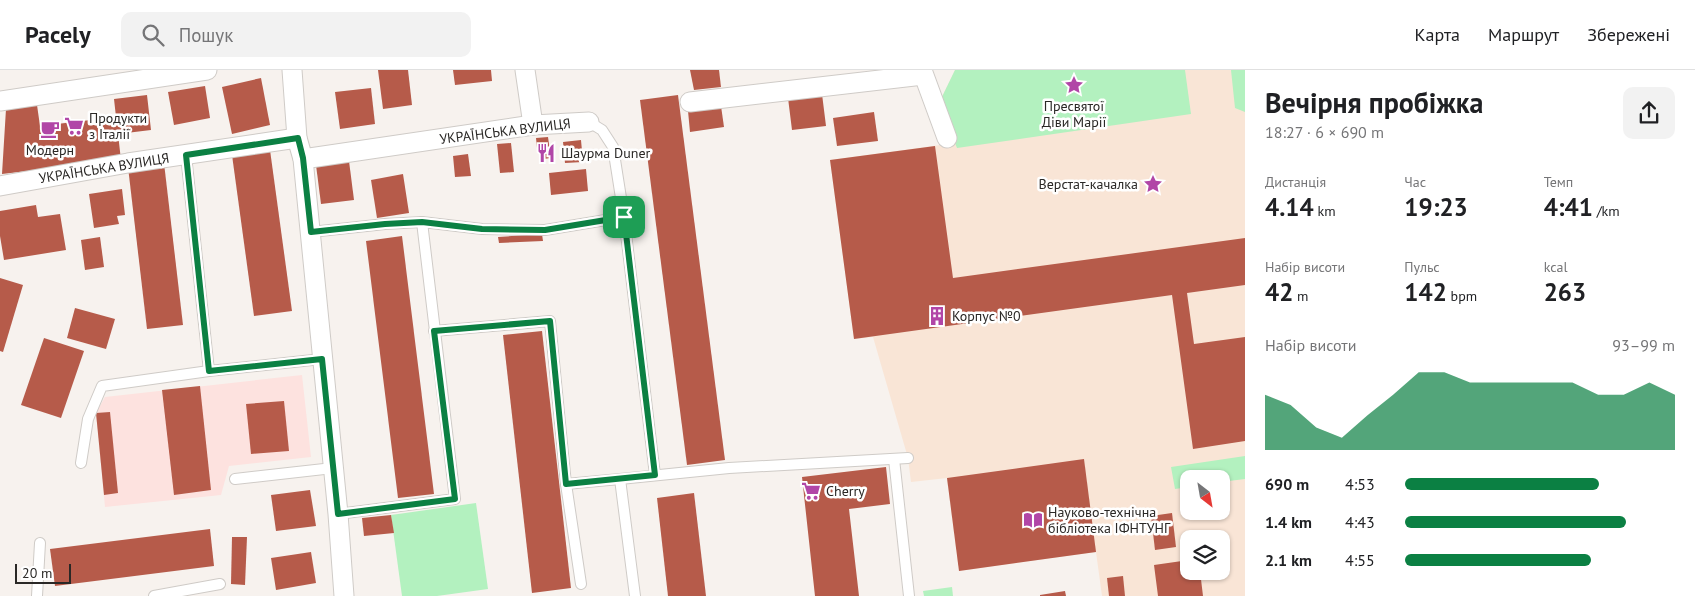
<!DOCTYPE html>
<html lang="uk">
<meta charset="utf-8">
<style>
:root{--surface:#fff;--page:#f2f2f2;--text:#202124;--muted:#757577;--line:#e0e0e0;--accent:#0b8043}
body{margin:0;font-family:"PT Sans",sans-serif;background:var(--page);color:var(--text);height:100vh;display:flex;flex-direction:column;font-size:19px;white-space:nowrap}
*{box-sizing:border-box;margin:0}
p{font-size:16px;color:var(--muted)}
.icon{flex:none;width:28px;height:28px;fill:none;stroke:currentColor;stroke-width:2;stroke-linecap:round;stroke-linejoin:round}
.map{position:relative;flex:1;overflow:hidden}
.details{display:flex;flex-direction:column;background:var(--surface);width:450px}
.details>*{flex:none}
.needle{width:32px;rotate:149deg}
.buttons{position:absolute;left:1180px;top:400px;display:grid;gap:10px}
.buttons a{display:grid;place-items:center;width:50px;height:50px;border-radius:10px;background:var(--surface);box-shadow:0 1px 4px #0004;font-size:25px}
.scale{position:absolute;left:15px;bottom:12px;width:56px;box-sizing:border-box;padding-left:5px;border:2px solid #2a2826;border-top:0;font-size:14px;line-height:18px;white-space:nowrap;color:#2a2826;-webkit-text-stroke:4px #fff;paint-order:stroke}
.pin{position:absolute;display:grid;place-items:center;width:42px;height:42px;color:#fff;margin:-21px;border-radius:10px;box-shadow:0 2px 8px #0006}
.round{display:grid;place-items:center;flex:none;width:52px;height:52px;border-radius:10px;background:var(--page)}
.head{display:flex;align-items:center;justify-content:space-between;height:85px;padding:0 20px}
h1{font-size:28px;font-weight:700;line-height:38px}
.figures{display:grid;grid-template-columns:repeat(3,1fr);gap:8px;height:85px;padding:5px 20px}
.figures div{display:grid;align-content:center}
.figures b{font-size:25px;font-weight:700}
.figures small{font-size:14px;font-weight:400}
.figures p{font-size:14px}
.chart{height:140px;padding:10px 20px}
.chart p{display:flex;justify-content:space-between}
.chart svg{width:100%;height:90px;margin-top:5px;fill:var(--accent);opacity:.7}
ul{padding:0 20px;list-style:none;font-size:16px}
li{display:grid;grid-template-columns:80px 60px 1fr;align-items:center;height:38px}
li i{height:12px;border-radius:6px;background:var(--accent)}
header{display:flex;align-items:center;gap:30px;box-sizing:border-box;height:70px;padding:0 25px;background:var(--surface);border-bottom:1px solid var(--line)}
header strong{font-size:24px}
nav{display:flex;gap:28px;margin-inline-start:auto;font-size:18px}
.search{width:350px;height:45px;background:var(--page);display:flex;align-items:center;gap:12px;box-sizing:border-box;padding:0 18px;border-radius:10px;color:var(--muted);font-size:19px}
main{display:flex;flex:1;min-height:0}
.map>svg:first-child{display:block}
.industrial{fill:#fde2df}
.education{fill:#f9e5d6;fill-rule:evenodd}
.green{fill:#b3f1bf}
.building{fill:#b65b4a}
.lines{fill:none;stroke-linecap:round;stroke-linejoin:round}
.service-casing{stroke:#cfcbc7;stroke-width:12}
.minor-casing{stroke:#cfcbc7;stroke-width:21}
.service{stroke:#fff;stroke-width:10}
.minor{stroke:#fff;stroke-width:19}
.route-casing{stroke:#fff;stroke-width:10}
.route{stroke:#0b8043;stroke-width:6}
.labels{text-anchor:middle;dominant-baseline:central;stroke-width:5;stroke-linejoin:round;paint-order:stroke}
.poi-label{font-size:14px;fill:#2a2826;stroke:#fff;text-anchor:start}
.street-label{font-size:14px;fill:#2a2826;stroke:#fff}
</style>
<header>
<strong>Pacely</strong>
<div class="search"><svg class="icon" aria-label="search" viewBox="0 0 24 24"><circle cx="10" cy="10" r="6"/><path d="M15 15l6 6"/></svg>Пошук</div>
<nav><a>Карта</a><a>Маршрут</a><a>Збережені</a></nav>
</header>
<main>
<div class="map">
<svg width="1245" height="526" viewBox="0 0 1245 526">
<rect width="100%" height="100%" fill="#f7f2ee"/>
<!-- industrial -->
<polygon class="industrial" points="302,305 311,387 229,396 221,425 105,437 96,343 105,327"/>
<!-- education -->
<path class="education" d="M955 0H1245V526H1102L1096 482 959 501 947 408 911 412 908 388 873 267 854 269 830 90 955 73 939 33ZM1189 409H1221V441H1189ZM1189 469H1221V501H1189Z"/>
<!-- green -->
<g class="green">
<polygon points="955,0 1185,0 1191,44 957,78 939,33"/>
<polygon points="1231,0 1245,0 1245,42 1235,38"/>
<polygon points="1245,386 1245,409 1221,412 1221,409 1189,409 1189,417 1175,419 1171,397"/>
<polygon points="476,433 488,519 437,526 402,526 391,445"/>
<polygon points="952,517 953,526 924,526 923,521"/>
</g>
<!-- building -->
<g class="building">
<polygon points="378,0 408,0 412,35 383,39"/>
<polygon points="453,0 491,0 492,11 455,15"/>
<polygon points="690,0 719,0 721,17 694,20"/>
<polygon points="261,8 270,55 232,64 222,17"/>
<polygon points="205,16 210,48 174,55 168,22"/>
<polygon points="371,18 375,54 340,59 335,22"/>
<polygon points="822,24 826,56 792,60 788,28"/>
<polygon points="147,25 151,60 118,64 121,90 2,104 6,39 37,35 40,56 116,47 114,29"/>
<polygon points="678,25 725,390 687,395 640,30"/>
<polygon points="721,36 724,57 690,62 688,41"/>
<polygon points="874,42 878,71 837,76 833,48"/>
<polygon points="548,67 551,88 543,89 541,77 537,78 536,68"/>
<polygon points="581,70 583,92 565,93 563,72"/>
<polygon points="511,73 514,102 500,103 497,74"/>
<polygon points="935,76 953,208 1245,168 1245,215 1187,223 1194,274 1245,267 1245,371 1193,379 1172,225 854,269 830,90"/>
<polygon points="270,80 292,241 254,246 232,85"/>
<polygon points="468,84 471,106 455,107 453,86"/>
<polygon points="349,91 354,130 321,134 316,95"/>
<polygon points="164,93 183,255 147,259 128,97"/>
<polygon points="586,99 588,121 551,125 549,103"/>
<polygon points="403,104 409,143 377,148 371,110"/>
<polygon points="122,119 125,145 117,146 119,154 94,158 89,124"/>
<polygon points="36,135 38,147 60,144 66,180 4,190 0,166 0,141"/>
<polygon points="542,164 543,171 499,173 498,167"/>
<polygon points="402,166 434,424 398,428 366,171"/>
<polygon points="100,167 104,197 85,200 81,170"/>
<polygon points="0,208 23,215 3,282 0,281"/>
<polygon points="75,238 115,249 106,279 67,268"/>
<polygon points="542,261 571,518 532,523 503,265"/>
<polygon points="44,268 84,281 61,348 21,335"/>
<polygon points="200,316 211,420 174,425 162,320"/>
<polygon points="284,331 289,381 251,384 246,334"/>
<polygon points="110,342 118,423 104,425 96,343"/>
<polygon points="1084,389 1096,482 959,501 947,408"/>
<polygon points="886,397 890,434 849,439 859,526 815,526 802,407"/>
<polygon points="310,420 316,456 276,461 271,425"/>
<polygon points="694,423 706,526 668,526 657,428"/>
<polygon points="1172,443 1176,477 1155,480 1151,446"/>
<polygon points="391,445 394,463 364,466 362,448"/>
<polygon points="210,459 214,496 55,516 50,479"/>
<polygon points="232,467 247,467 245,515 231,514"/>
<polygon points="311,482 316,513 276,520 271,488"/>
<polygon points="1189,490 1189,501 1200,501 1203,526 1158,526 1154,495"/>
<polygon points="1123,506 1125,526 1109,526 1107,508"/>
<polygon points="1065,521 1066,526 1040,526 1040,525"/>
</g>
<g class="lines">
<!-- service casing -->
<g class="service-casing">
<g id="service">
<polyline points="589,52 602,60 613,77 624,147 655,405"/>
<polyline points="186,85 209,301"/>
<polyline points="311,162 385,154 422,152"/>
<polyline points="434,261 550,251 566,414 581,514"/>
<polyline points="894,389 909,526"/>
<polyline points="81,393 88,349 102,316 209,301 322,289"/>
<polyline points="235,409 333,398"/>
<polyline points="566,414 620,409"/>
<polyline points="338,444 455,429 422,152 482,159 545,160 624,147"/>
<polyline points="37,526 40,473"/>
<polyline points="154,526 220,514"/>
<polyline points="635,526 620,409 729,398 908,388"/>
</g>
</g>
<!-- minor casing -->
<g class="minor-casing">
<g id="minor">
<polyline points="292,0 297,68 303,89 338,444 344,526"/>
<polyline points="525,0 533,55"/>
<polyline points="922,0 947,68"/>
<polyline points="0,31 207,0"/>
<polyline points="690,32 923,5"/>
<polyline points="303,89 533,55 589,52"/>
<polyline points="0,116 128,93 297,68"/>
</g>
</g>
<!-- service -->
<use href="#service" class="service"/>
<!-- minor -->
<use href="#minor" class="minor"/>
</g>
<g class="lines">
<!-- route casing -->
<g class="route-casing">
<polygon id="route" points="298,68 303,88 311,162 385,154 422,152 482,159 545,160 624,147 655,405 566,414 550,251 434,261 455,429 338,444 322,289 209,301 186,85"/>
</g>
<!-- route -->
<use href="#route" class="route"/>
</g>
<!-- icons -->
<defs>
<g id="sight-bare" transform="scale(1.5)"><path d="M0-6L1.8-2.2L6-1.7L2.9 1.2L3.7 5.4L0 3.3L-3.7 5.4L-2.9 1.2L-6-1.7L-1.8-2.2Z" fill="#b146a7" stroke="#fff" stroke-width="2.5" paint-order="stroke"/></g>
<g id="supermarket-bare" transform="scale(1.5)"><path d="M-6-5.5h2.5l.6 2H6L4.5 2H-2.5L-4.4-4H-6ZM-1.5 3.2a1.3 1.3 0 1 0 .1 0ZM3 3.2a1.3 1.3 0 1 0 .1 0Z" fill="#b146a7" stroke="#fff" stroke-width="2.5" paint-order="stroke"/></g>
<g id="cafe-bare" transform="scale(1.5)"><path d="M-5.5-4.5H6V0H3Q3 3.5 0 3.5H-2.5Q-5.5 3.5-5.5 0ZM3-3.2v2h1.7v-2ZM-6 4.5H4V6H-6Z" fill="#b146a7" stroke="#fff" stroke-width="2.5" paint-order="stroke"/></g>
<g id="restaurant-bare" transform="scale(1.5)"><path d="M-5-6h1v4h1v-4h1v4h1v-4h1v5L-1.5 .5V6h-2V.5L-5-1ZM5-6V6H3V1.5H1.5Q1.5-4 5-6Z" fill="#b146a7" stroke="#fff" stroke-width="2.5" paint-order="stroke"/></g>
<g id="building-bare" transform="scale(1.5)"><path d="M-4-6H4V6H1V3H-1V6H-4ZM-2.5-4.3h1.7v1.8h-1.7ZM.8-4.3h1.7v1.8H.8ZM-2.5-1h1.7V.8h-1.7ZM.8-1h1.7V.8H.8Z" fill="#b146a7" stroke="#fff" stroke-width="2.5" paint-order="stroke"/></g>
<g id="library-bare" transform="scale(1.5)"><path d="M-6-4Q-3-5.5-.7-3.5V5Q-3 3-6 4ZM6-4Q3-5.5 .7-3.5V5Q3 3 6 4Z" fill="#b146a7" stroke="#fff" stroke-width="2.5" paint-order="stroke"/></g>
</defs>
<g fill-rule="evenodd">
<use href="#sight-bare" x="1074" y="15"/>
<use href="#supermarket-bare" x="74" y="56"/>
<use href="#cafe-bare" x="50" y="59"/>
<use href="#restaurant-bare" x="546" y="83"/>
<use href="#sight-bare" x="1153" y="114"/>
<use href="#building-bare" x="937" y="246"/>
<use href="#supermarket-bare" x="811" y="421"/>
<use href="#library-bare" x="1033" y="450"/>
</g>
<g class="labels">
<!-- poi labels -->
<g class="poi-label">
<text x="1074" y="36" text-anchor="middle">Пресвятої<tspan x="1074" dy="16">Діви Марії</tspan></text>
<text x="89" y="48">Продукти<tspan x="89" dy="16">з Італії</tspan></text>
<text x="50" y="80" text-anchor="middle">Модерн</text>
<text x="561" y="83">Шаурма Duner</text>
<text x="1138" y="114" text-anchor="end">Верстат-качалка</text>
<text x="952" y="246">Корпус №0</text>
<text x="826" y="421">Cherry</text>
<text x="1048" y="442">Науково-технічна<tspan x="1048" dy="16">бібліотека ІФНТУНГ</tspan></text>
</g>
<!-- street labels -->
<g class="street-label">
<text transform="translate(505 61) rotate(-7)">УКРАЇНСЬКА ВУЛИЦЯ</text>
<text transform="translate(104 98) rotate(-9)">УКРАЇНСЬКА ВУЛИЦЯ</text>
</g>
</g>
</svg>
<div class="buttons">
<a><svg class="needle" viewBox="-14 -14 28 28"><path d="M0-13l5 13h-10z" fill="#e53935"/><path d="M0 13l5-13h-10z" fill="#757577"/></svg></a>
<a><svg class="icon" aria-label="layers" viewBox="0 0 24 24"><path d="M12 4l9 5-9 5-9-5zM3 14l9 5 9-5"/></svg></a>
</div>
<div class="scale">20 m</div>
<div class="pin" style="left:624px;top:147px;background:#1e9e55"><svg class="icon" aria-label="arrive" viewBox="0 0 24 24"><path d="M6 21V4h12l-3 4 3 4H6"/></svg></div>
</div>
<section class="details">
<div class="head"><div><h1>Вечірня пробіжка</h1><p>18:27 · 6 × 690 m</p></div><a class="round"><svg class="icon" aria-label="share" viewBox="0 0 24 24"><path d="M12 15V3M7 8l5-5 5 5M5 13v7h14v-7"/></svg></a></div>
<div class="figures">
<div><p>Дистанція</p><b>4.14<small> km</small></b></div>
<div><p>Час</p><b>19:23</b></div>
<div><p>Темп</p><b>4:41<small> /km</small></b></div>
</div>
<div class="figures">
<div><p>Набір висоти</p><b>42<small> m</small></b></div>
<div><p>Пульс</p><b>142<small> bpm</small></b></div>
<div><p>kcal</p><b>263</b></div>
</div>
<div class="chart"><p><span>Набір висоти</span>93–99 m</p>
<svg viewBox="0 0 160 44" preserveAspectRatio="none"><path d="M0 44V17L10 22L20 33L30 38L40 27L50 17L60 6L70 6L80 11L90 11L100 11L110 11L120 11L130 17L140 17L150 11L160 17V44z"/></svg>
</div>
<ul>
<li><b>690 m</b>4:53<i style="width:72%"></i></li>
<li><b>1.4 km</b>4:43<i style="width:82%"></i></li>
<li><b>2.1 km</b>4:55<i style="width:69%"></i></li>
</ul>
</section>
</main>
